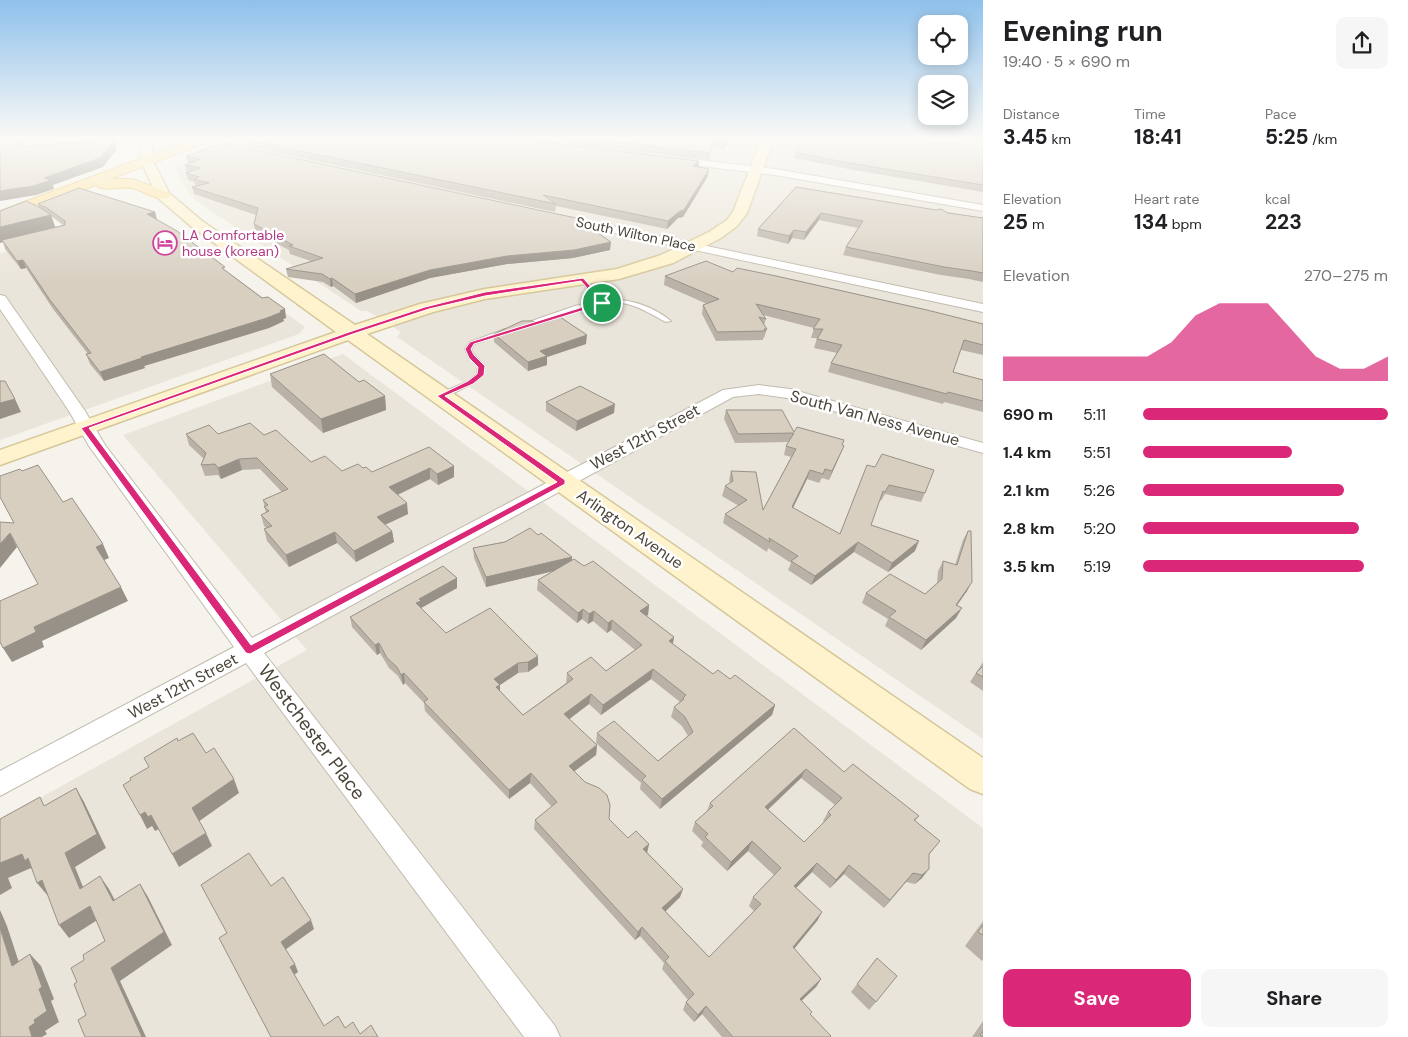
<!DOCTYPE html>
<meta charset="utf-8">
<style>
:root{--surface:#fff;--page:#f6f6f6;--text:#202124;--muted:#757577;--accent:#db2777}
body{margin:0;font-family:"DM Sans",sans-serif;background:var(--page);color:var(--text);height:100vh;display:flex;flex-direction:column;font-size:19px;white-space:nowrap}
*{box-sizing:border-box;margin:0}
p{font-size:16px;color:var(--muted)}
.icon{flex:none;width:28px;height:28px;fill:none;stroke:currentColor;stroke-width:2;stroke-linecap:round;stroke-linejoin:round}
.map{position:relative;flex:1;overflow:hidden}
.panel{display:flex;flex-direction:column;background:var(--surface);width:425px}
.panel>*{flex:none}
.buttons{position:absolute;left:918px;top:15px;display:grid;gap:10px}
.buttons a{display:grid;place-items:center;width:50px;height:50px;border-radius:10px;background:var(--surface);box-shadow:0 2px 12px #0003;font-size:25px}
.pin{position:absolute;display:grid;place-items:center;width:42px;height:42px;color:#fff;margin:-21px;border:2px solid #fff;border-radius:50%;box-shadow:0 1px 5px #0007}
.round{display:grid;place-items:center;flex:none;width:52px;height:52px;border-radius:10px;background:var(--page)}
.overview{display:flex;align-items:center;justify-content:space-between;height:85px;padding:0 20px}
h1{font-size:28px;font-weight:700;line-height:38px}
.metrics{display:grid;grid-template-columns:repeat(3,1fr);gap:8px;height:85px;padding:5px 20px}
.metrics div{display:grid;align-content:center}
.metrics b{font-size:21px;font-weight:700}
.metrics small{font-size:14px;font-weight:400}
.metrics p{font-size:14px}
.chart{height:140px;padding:10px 20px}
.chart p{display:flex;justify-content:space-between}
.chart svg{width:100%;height:90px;margin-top:5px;fill:var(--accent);opacity:.7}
.button{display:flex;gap:10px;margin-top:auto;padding:10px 20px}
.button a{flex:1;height:58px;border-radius:10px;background:var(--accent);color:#fff;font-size:20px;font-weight:700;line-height:58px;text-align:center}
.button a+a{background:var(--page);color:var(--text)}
ul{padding:0 20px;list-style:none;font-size:16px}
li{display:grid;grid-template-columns:80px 60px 1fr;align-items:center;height:38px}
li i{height:12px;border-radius:6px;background:var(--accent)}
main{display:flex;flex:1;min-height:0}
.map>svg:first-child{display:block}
.residential{fill:#eae5da}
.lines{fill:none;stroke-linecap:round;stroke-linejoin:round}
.lane-casing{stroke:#c2bbae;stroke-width:2}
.street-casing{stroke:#c2bbae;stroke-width:2}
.secondary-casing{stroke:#d6c79b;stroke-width:3}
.primary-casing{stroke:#e6c16a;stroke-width:2}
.lane{fill:#fff;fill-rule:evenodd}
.street{fill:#fff;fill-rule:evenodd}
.secondary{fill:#fff3cd;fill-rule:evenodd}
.primary{fill:#ffe39c;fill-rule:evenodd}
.wall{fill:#bab2a6;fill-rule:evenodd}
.shaded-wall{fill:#979187}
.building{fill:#d8cfc1;stroke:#979187;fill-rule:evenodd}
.route{fill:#db2777;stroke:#fff;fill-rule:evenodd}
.labels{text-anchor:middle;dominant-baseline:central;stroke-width:5;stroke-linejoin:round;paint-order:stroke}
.far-street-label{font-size:14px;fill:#4b4439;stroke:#fff}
.far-hotel-label{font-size:14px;fill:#b23c85;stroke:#fff;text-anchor:start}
.street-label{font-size:16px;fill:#4b4439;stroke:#fff}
.near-street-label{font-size:19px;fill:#4b4439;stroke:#fff}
</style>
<main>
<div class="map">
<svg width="983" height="1037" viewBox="0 0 983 1037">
<rect width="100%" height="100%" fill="#f6f3ec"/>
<!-- residential -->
<g class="residential">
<polygon points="263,138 983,138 983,739 397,337 401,332 368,311 361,311 196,201 186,189 174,167 218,150 225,152"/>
<polygon points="148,215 305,327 299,334 0,440 0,253 77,235"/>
<polygon points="343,354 983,828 983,1037 0,1037 0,820 307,650 123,435"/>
</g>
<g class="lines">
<!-- lane casing -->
<g class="lane-casing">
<g id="lane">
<polygon points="62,138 76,138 63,140 61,139"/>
<polygon points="144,138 148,139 104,143 102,142"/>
<polygon points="253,138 259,138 234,148 231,147"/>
<path d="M581 278H585L603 300C627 297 653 306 671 321L666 322C654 316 641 307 627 304 596 297 557 317 527 326H523V324L575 306 597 301 581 280Z"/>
<polygon points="505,329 508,331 507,332 474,344 471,349 474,355 484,366 482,376 473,383 444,398 438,398 438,394 469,381 477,374 478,366 469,357 465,349 470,342"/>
</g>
</g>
<!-- street casing -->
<g class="street-casing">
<g id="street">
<polygon points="199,138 244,147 248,150 244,153 199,142"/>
<polygon points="673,157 775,169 983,205 983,211 775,175 670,162 668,160"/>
<polygon points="559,215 983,304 983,312 555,220 554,218 555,216"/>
<polygon points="0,295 5,296 85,411 105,445 252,638 723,390 759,385 790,389 983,443 983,453 787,398 759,394 733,397 264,653 555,1026 560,1037 524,1037 246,663 0,796 0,771 234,647 89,446 69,411 0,309"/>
</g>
</g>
<!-- secondary casing -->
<g class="secondary-casing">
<g id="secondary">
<polygon points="140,138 152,138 153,161 169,193 202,221 355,325 420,304 485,289 617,269 661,255 709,232 727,220 733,212 762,138 774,138 747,213 737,226 721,238 673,263 619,279 485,299 433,312 367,334 983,758 983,794 970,789 348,340 0,465 0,450 336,332 192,227 158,198 141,161"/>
<polygon points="527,138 543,138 531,145 527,144 525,141"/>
</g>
</g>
<!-- primary casing -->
<g class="primary-casing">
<path id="primary" d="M140 138H213L211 141 110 179H132L168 192 170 195 168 198C155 201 143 190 131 188 120 185 105 193 96 185L0 221V211L180 144 146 143 141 142Z"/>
</g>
<!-- lane -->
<use href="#lane" class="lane"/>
<!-- street -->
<use href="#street" class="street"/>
<!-- secondary -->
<use href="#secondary" class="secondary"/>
<!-- primary -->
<use href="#primary" class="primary"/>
</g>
<!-- wall -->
<g class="wall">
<polygon points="544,138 736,138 722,149 712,147 709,160 590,146 545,139"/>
<polygon points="243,139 531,140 699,161 698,167 708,176 683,217 678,218 667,229 556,206 555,212 245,146"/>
<polygon points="983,140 983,192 843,168 794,158 795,152"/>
<polygon points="186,156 610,250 573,258 507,264 430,278 356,303 333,286 331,287 323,282 288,277 286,269 311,261 290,254 289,250 255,232 254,224 256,215 194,194 192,187 196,186 194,182 188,180 186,173 189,172 187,172 185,165 190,163 188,163"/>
<polygon points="796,187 983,218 983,282 969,279 941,275 843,255 846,247 858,228 819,220 804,240 792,238 788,244 757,236 758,229"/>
<path d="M38 204 155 212 157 220 226 271 286 318 283 319 284 321 269 328 144 366 145 368 104 381 90 364 86 354H88L53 309 26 268 21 269 5 249 3 242 0 243 39 206ZM51 216 63 225 55 227Z"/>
<polygon points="733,272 983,324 983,355 961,350 953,372 983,380 983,412 944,402 943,404 828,372 831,363 837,353 814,348 817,338 811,338 814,328 763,315 766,319 764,325 767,329 764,338 763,338 763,340 716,341 702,314 703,305 707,304 664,285 665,276"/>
<polygon points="538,324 586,344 547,357 547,365 528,371 494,342 494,334"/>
<polygon points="270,374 359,382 385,396 386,410 323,433 272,387"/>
<polygon points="546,402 614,413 576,431 546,411"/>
<polygon points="726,410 794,432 844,440 842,445 844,446 840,455 829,480 822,478 819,483 807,479 793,508 840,534 867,465 925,493 921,502 885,494 881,501 880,500 871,525 915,551 888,572 854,552 811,585 788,570 791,563 768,548 767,552 723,523 725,514 739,506 722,496 725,486 730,483 729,480 731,471 763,510 791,457 784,455 786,446 789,442 735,443 724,419"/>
<polygon points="186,434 264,435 311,462 342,471 363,468 372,472 454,466 454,477 438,485 430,479 398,495 408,514 385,525 392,531 394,542 356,562 337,543 289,567 267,541 264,529 266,528 264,526 261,515 266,513 263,500 282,492 260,469 242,470 221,479 218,475 205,476 201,465 204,459 189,445"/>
<polygon points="968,531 967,591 957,605 956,618 921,650 885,626 888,619 862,603 866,593 925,594 937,583 938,571 943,561 955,565 963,540"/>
<path d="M538 535 572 557V560L584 566 649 605 648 615 646 616 674 637 673 644 713 674 730 679 775 705 772 715 660 809 640 789 641 783 596 743 597 733 658 761 688 736 682 726 671 717 674 707 680 702 651 679 601 715 589 704 569 719 597 745 596 755 574 771 609 819 628 838 649 844 647 852 683 889 680 897 665 911 709 957 754 911 749 906 753 897 774 875 748 851 727 871 701 846 703 842 692 831 695 822 707 811 710 803 794 728 844 772 919 816 915 821 940 841 929 855 922 878 915 884 906 882 884 908 844 874 830 888 812 872 796 888 822 912 817 921 794 949 821 979 816 987 801 1000 810 1014 830 1037H722L702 1014 694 1022 683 1010 686 1002 688 1000 662 969 664 963 640 936 635 940 534 829 535 820 552 807 530 783 509 799 425 711 424 703 405 683 403 685 398 676 389 668 380 653 377 655 352 627 350 617 457 578V588L421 608 446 633 538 665 528 672 518 673 500 685V691L523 715 566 683 567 673 606 671 635 650 611 630 607 633 593 621 588 624 582 619 577 623 537 590 538 580 553 571 486 587 474 558 473 548ZM801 778 835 805 828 812 823 821 824 822 804 842 768 810Z"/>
<polygon points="983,662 983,691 970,682"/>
<polygon points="983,921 983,959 982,961 965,946"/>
<polygon points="877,958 876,1002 869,1010 851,992"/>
<polygon points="983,1021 983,1037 972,1037"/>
</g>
<!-- shaded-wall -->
<g class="shaded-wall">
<polygon points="20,138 22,138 25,155 21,146"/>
<polygon points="728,138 736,138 722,149 723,142"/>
<polygon points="115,140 117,149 103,167 53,185 54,189 36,195 0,201 0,191 44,178"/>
<polygon points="699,161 698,168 693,166"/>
<polygon points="709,169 708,176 683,217 678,218 667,229 668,221"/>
<polygon points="155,212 157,220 147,214"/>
<polygon points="821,213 819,220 804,240 806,232"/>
<polygon points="51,215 56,229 2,240 3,242 0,243 0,227"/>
<polygon points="794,230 792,238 788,244 789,236"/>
<polygon points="611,242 610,250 573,258 507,264 430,278 356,303 355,294 430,270 507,256"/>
<polygon points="23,260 26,268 21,269 17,261"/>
<polygon points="332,278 333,286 331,287 330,279"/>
<polygon points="285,309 286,318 283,319 284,321 269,328 144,366 145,368 104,381 100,372 141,357"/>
<polygon points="587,335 586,344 547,357 547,365 528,371 528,362 540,351"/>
<polygon points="385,396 386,410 323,433 321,419"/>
<polygon points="15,399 21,412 0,419 0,403"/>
<polygon points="615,404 614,413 576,431 577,421"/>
<polygon points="844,446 840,455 829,480 832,471"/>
<polygon points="239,459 242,470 221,479 218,468"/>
<polygon points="454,466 454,477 438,485 437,474"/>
<polygon points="430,468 430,479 390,498 389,487"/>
<polygon points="810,470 807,479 789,516 792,507"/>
<polygon points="407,503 408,514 378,528 377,517"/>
<polygon points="392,531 394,542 356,562 354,551"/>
<polygon points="335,532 337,543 289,567 286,555"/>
<polygon points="10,533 17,547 0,568 0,544"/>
<polygon points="919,541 915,551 888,572 892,563"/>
<polygon points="858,542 854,552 811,585 815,576"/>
<polygon points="103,544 109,558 102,561 96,547"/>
<polygon points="572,557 571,567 486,587 486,577"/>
<polygon points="457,578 457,588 421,608 416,603 419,599"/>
<polygon points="972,582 967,591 951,614 956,605"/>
<polygon points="121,587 128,601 42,641 44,647 12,662 3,648 34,627"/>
<polygon points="649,605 648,615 638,621 640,611"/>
<polygon points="962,608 956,618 921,650 926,640"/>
<polygon points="583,609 582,619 577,623 578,613"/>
<polygon points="594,611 593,621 588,624 589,614"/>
<polygon points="612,620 611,630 607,633 608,623"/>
<polygon points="674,637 672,647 669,641"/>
<polygon points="379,643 380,653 377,655 375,645"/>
<polygon points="538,656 538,665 528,672 528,662"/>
<polygon points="518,663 518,673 500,685 500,695 496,697 494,679"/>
<polygon points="653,669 651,679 601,715 603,705"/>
<polygon points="404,673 405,683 403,685 401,675"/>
<polygon points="591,694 589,704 563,724 564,714"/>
<polygon points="775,705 772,715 660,809 662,799"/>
<polygon points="597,745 596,755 568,776 569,766"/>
<polygon points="806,769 801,778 761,816 765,807"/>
<polygon points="531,773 530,783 509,799 509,790"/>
<polygon points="234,779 239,793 198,822 192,808"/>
<polygon points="76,788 84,802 106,848 75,867 89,902 80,889 65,853"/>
<polygon points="145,812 151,815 159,829 155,831 152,826 147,829 140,815"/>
<polygon points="206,833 212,846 179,867 172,854"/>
<polygon points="752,841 748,851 727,871 731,862"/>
<polygon points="649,844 647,853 643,849"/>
<polygon points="22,854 28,858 35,874 31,868 8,878 12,888 0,895 0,863"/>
<polygon points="817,863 812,872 789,895 794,886"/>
<polygon points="849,865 844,874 830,888 836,880"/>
<polygon points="929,869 922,878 915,884 922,875"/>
<polygon points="913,873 906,882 884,908 890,900"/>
<polygon points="100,876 109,889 122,914 113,901"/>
<polygon points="42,880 48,896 37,883"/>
<polygon points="140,884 148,897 172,945 120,981 146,1037 142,1037 111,968"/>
<polygon points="683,889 680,897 660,917 662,908"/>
<polygon points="90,906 99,919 69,938 59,925"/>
<polygon points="0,910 7,926 24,978 12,966 0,928"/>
<polygon points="822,912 817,921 788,956 793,947"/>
<polygon points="311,920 314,929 285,950 281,942"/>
<polygon points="642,927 640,936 635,940 638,932"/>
<polygon points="30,954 41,966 54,999 51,1001 59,1022 45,1031 47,1034 42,1037 32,1037 29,1027 34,1020 39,989"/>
<polygon points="295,964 298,972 294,975 290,967"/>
<polygon points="821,979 816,987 795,1007 800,999"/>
<polygon points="706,1006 702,1014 694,1022 698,1015"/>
</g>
<!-- building -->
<g class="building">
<polygon points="0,138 20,138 21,146 115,140 100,158 44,178 51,180 33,186 0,191"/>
<polygon points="246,138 522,138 531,140 699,161 693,166 709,169 684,210 680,211 668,221 543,195 556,204 243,139"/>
<polygon points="582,138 728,138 723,142 713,140 710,153"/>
<polygon points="808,138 967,138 983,140 983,185 844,162 795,152"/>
<polygon points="222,143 576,218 611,242 574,250 507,256 430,270 355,294 332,278 330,279 322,274 286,269 323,258 289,246 293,245 254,224 258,208 192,187 209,183 194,179 199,177 186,173 200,168 185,165 200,159 186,156"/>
<polygon points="796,187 936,210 941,209 948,213 983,218 983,273 972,271 944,267 846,247 863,221 821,213 806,232 794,230 789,236 758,229"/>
<polygon points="79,188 155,212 147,214 177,231 225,267 222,268 262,298 268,297 285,309 280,311 282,312 267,318 141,357 142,358 100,372 86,354 91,353 50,300 23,260 17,261 2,240 65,225 65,221 47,208 38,204"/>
<polygon points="26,201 39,207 51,215 0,227 0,211"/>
<polygon points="706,261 733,272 737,268 776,276 927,310 983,324 983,345 964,340 953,372 983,380 983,401 948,392 947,394 831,363 842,345 817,339 823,329 813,329 820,319 756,304 766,319 759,317 767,329 764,329 765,331 717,332 703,305 719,299 665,276"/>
<polygon points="560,317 587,335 540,351 547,356 528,362 494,334 522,321 533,321 538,324"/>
<polygon points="324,354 359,382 364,380 385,396 321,419 270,374"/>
<polygon points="0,381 5,381 15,399 0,403"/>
<polygon points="580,386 615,404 577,421 546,402"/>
<polygon points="726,410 782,410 794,432 797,427 844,440 842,445 844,446 832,471 825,469 823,474 810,470 792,507 840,534 867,465 875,467 882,454 934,470 925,493 889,485 885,492 883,491 871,525 919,541 892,563 858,542 815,576 791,561 798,556 769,538 770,542 725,514 747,500 725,486 733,481 731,471 756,472 763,510 796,449 786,446 794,433 738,434"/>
<polygon points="250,423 264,435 276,430 311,462 325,456 342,471 358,464 363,468 366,467 372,472 429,447 454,466 437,474 430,468 389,487 407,503 377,517 392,531 354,551 335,532 286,555 264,529 272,526 261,515 269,511 264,507 268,505 263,500 288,489 257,458 239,459 218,468 215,464 201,465 206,453 186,434 209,425 218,434"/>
<polygon points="38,465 63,502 72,498 103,544 96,547 121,587 34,627 36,632 3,648 0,642 0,601 38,584 10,533 0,544 0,522 14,523 0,497 0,476 20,469 22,471"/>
<polygon points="530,528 538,535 541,533 572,557 486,577 473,548 505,542"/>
<polygon points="968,531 971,531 972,582 956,605 962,608 926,640 889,617 896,611 866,593 890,574 925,594 942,579 943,561 957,565"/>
<path d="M574 559 584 566 593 561 649 605 640 611 674 637 669 641 713 674 718 670 730 679 735 675 775 705 662 799 642 780 646 776 597 733 614 721 658 761 693 732 685 717 674 707 684 699 683 698 686 695 653 669 603 705 591 694 564 714 597 745 569 766 585 782 599 788 607 795 610 805 609 819 628 838 636 831 649 844 643 849 683 889 662 908 709 957 761 904 753 897 781 868 752 841 731 862 705 837 708 834 695 822 713 806 710 803 794 728 844 772 853 764 919 816 914 820 940 841 929 854V869L922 875 913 873 890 900 849 865 836 880 817 863 794 886 822 912 793 947 821 979 800 999 812 1012 810 1014 831 1036 830 1037H733L706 1006 698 1015 686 1002 694 994 665 961 669 957 642 927 638 932 535 820 557 802 531 773 509 790 424 702 428 699 404 673 401 675 397 667 387 658 379 643 375 645 350 617 443 566 457 578 419 599 421 601 416 603 446 633 490 608 538 656 528 662 518 663 494 679 500 685 496 687 523 715 573 679 567 673 591 657 606 671 642 645 612 620 608 623 594 611 589 614 583 609 578 613 538 580ZM806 769 842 798 828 812 831 815 804 842 765 807Z"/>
<polygon points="983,666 983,677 976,673"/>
<polygon points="193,733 206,753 214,748 234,779 192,808 206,833 172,854 151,815 148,817 145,812 140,815 123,785 131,780 130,778 149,767 144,758 177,738 178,741"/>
<polygon points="76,788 97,834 65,853 80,889 100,876 113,901 140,884 164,932 111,968 142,1037 85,1037 78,1020 86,1015 74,984 77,982 71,968 84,960 83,955 105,941 90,906 59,925 42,880 37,883 28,858 25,861 22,854 0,863 0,819 40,797 44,806"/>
<polygon points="249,853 271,886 283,877 311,920 281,942 295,964 290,967 324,1026 338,1016 345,1028 353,1022 360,1034 371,1025 378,1037 271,1037 219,938 227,933 201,885"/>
<polygon points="983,925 983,935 978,932"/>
<polygon points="0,928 12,966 30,954 42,987 39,989 47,1011 34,1020 35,1023 29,1027 32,1037 0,1037"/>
<polygon points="877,958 897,976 876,1002 857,984"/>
<polygon points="983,1031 983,1037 980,1035"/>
</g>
<!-- sky -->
<linearGradient id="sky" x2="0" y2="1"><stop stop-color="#8fc1ec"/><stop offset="0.49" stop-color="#fbfaf6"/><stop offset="1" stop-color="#fbfaf6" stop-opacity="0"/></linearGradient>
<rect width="983" height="283" fill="url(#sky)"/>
<!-- route -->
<path class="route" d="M583 278 604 301V304L474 344 471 349 474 355 485 366 484 375 473 384 445 396 565 480V484L250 654 246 653 81 428 349 332 425 307 485 292ZM581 281 599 302 470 342 465 349 469 358 478 367 477 374 468 381 437 396 557 482 251 645 89 428 353 334 429 309 485 296Z"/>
<!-- icons -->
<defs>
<g id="hotel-ring" transform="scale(1.25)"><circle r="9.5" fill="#fff" stroke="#d1479c" stroke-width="1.5"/><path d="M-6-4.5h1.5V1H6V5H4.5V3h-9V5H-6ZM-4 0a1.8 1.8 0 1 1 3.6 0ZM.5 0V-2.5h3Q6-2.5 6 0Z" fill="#d1479c"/></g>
</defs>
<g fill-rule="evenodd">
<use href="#hotel-ring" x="165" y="243"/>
</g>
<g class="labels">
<!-- far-street labels -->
<g class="far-street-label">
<text transform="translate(636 234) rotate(12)">South Wilton Place</text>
</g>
<!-- far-hotel labels -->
<g class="far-hotel-label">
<text x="182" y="235">LA Comfortable<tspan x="182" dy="16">house (korean)</tspan></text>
</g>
<!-- street labels -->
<g class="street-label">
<text transform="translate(875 418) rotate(15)">South Van Ness Avenue</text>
<text transform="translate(645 437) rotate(-28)">West 12th Street</text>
<text transform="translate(630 529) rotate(35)">Arlington Avenue</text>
<text transform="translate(183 686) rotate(-28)">West 12th Street</text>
</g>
<!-- near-street labels -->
<g class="near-street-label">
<text transform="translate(312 732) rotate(53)">Westchester Place</text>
</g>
</g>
</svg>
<div class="buttons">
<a><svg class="icon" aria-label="locate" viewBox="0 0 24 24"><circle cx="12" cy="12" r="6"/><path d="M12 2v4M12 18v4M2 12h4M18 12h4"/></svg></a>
<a><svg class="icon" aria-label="layers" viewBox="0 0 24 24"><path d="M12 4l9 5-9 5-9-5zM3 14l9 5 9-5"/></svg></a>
</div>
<div class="pin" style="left:602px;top:303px;background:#1e9e55"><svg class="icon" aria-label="arrive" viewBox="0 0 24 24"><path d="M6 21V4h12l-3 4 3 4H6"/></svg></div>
</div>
<section class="panel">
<div class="overview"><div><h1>Evening run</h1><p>19:40 · 5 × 690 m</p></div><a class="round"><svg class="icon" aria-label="share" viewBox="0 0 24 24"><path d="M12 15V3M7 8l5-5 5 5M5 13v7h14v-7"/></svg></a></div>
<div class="metrics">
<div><p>Distance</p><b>3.45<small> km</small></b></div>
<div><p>Time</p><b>18:41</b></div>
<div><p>Pace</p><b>5:25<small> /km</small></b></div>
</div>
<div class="metrics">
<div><p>Elevation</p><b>25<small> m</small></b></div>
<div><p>Heart rate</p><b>134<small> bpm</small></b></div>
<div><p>kcal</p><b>223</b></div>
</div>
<div class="chart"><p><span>Elevation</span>270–275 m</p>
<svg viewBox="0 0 160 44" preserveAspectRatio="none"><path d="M0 44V32L10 32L20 32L30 32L40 32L50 32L60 32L70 25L80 12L90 6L100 6L110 6L120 19L130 32L140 38L150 38L160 32V44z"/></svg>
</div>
<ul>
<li><b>690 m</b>5:11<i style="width:100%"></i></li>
<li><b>1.4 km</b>5:51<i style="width:61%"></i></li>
<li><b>2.1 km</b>5:26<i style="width:82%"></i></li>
<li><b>2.8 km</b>5:20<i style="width:88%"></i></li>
<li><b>3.5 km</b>5:19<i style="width:90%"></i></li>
</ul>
<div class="button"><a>Save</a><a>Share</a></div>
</section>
</main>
